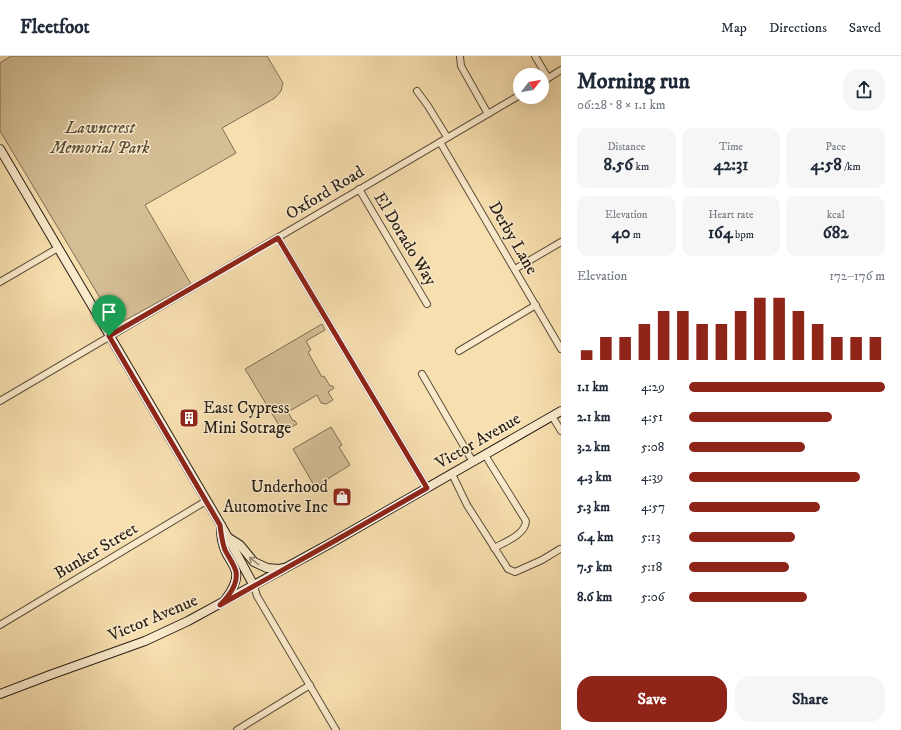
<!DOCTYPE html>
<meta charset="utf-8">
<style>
:root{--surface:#fff;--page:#f6f6f7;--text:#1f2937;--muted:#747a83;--line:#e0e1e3;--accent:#8f2418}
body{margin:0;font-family:"IM FELL DW Pica",serif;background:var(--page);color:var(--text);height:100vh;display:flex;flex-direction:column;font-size:15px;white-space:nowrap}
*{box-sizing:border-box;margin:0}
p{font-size:13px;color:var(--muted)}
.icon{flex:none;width:22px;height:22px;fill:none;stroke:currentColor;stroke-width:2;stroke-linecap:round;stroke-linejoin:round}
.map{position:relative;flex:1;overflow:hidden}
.sheet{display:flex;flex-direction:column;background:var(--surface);width:340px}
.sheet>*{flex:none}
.needle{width:26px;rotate:59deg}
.fabs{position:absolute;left:513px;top:12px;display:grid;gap:8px}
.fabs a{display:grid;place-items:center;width:36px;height:36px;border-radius:50%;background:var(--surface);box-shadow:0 4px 16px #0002;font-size:20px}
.pin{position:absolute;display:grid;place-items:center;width:34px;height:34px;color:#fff;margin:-41px -17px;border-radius:50% 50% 50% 0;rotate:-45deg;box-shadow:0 0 4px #0007}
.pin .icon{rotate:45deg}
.round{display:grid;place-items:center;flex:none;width:42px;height:42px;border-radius:16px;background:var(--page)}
.overview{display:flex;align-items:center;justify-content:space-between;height:68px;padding:0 16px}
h1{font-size:22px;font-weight:800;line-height:30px}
.figures{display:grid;grid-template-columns:repeat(3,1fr);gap:6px;height:68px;padding:4px 16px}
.figures div{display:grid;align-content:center;border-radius:10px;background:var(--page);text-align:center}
.figures b{font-size:17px;font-weight:800}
.figures small{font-size:11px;font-weight:400}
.figures p{font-size:11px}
.chart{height:112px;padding:8px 16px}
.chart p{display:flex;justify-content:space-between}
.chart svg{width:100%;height:72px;margin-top:4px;stroke:var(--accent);stroke-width:6}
.primary-button{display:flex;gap:8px;margin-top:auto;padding:8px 16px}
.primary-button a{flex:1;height:46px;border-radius:16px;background:var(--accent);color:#fff;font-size:16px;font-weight:800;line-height:46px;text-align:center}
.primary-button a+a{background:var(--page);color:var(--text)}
ul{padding:0 16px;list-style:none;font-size:13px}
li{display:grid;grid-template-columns:64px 48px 1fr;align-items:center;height:30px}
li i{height:10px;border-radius:5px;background:var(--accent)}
header{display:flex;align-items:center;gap:24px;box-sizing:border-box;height:56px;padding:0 20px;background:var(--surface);border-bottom:1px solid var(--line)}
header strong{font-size:19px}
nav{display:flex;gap:22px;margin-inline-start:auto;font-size:14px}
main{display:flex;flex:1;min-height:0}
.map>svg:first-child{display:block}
.green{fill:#d4be95;stroke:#7e6e55}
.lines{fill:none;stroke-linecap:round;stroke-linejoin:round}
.minor-casing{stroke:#5b4f3c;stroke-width:8}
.secondary-casing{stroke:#271f15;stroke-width:10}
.minor{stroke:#faeacb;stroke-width:6}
.secondary{stroke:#faeacb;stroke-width:8}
.oneway{stroke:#9b8f79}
.route-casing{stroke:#fff;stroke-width:8}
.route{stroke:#8f2418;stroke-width:5}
.labels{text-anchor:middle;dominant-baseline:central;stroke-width:3;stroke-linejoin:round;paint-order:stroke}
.park-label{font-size:17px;font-style:italic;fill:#5b4f3b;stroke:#faeacb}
.street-label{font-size:17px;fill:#271f15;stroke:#faeacb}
.poi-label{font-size:17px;fill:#271f15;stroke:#faeacb;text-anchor:start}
</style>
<header>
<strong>Fleetfoot</strong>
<nav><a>Map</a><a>Directions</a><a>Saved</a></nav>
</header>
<main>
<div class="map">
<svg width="561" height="674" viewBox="0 0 561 674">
<rect width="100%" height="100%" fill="#f8dfaf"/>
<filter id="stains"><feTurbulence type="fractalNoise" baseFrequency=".005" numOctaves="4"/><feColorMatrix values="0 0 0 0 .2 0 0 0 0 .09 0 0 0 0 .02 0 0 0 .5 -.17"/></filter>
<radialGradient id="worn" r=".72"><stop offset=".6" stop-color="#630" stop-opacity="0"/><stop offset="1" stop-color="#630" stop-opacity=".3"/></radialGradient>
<!-- green -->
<g class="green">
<path d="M11 0H267L283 27 281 35 275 42 222 72 236 97 145 149 191 228 122 266C116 269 115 265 112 262L0 75V7Z"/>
<polygon points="322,268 325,274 306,285 311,294 308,296 322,321 324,320 330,330 333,330 334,332 328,336 333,344 326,348 321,347 317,339 288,356 293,365 294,364 297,368 283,376 245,313"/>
<polygon points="331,371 342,389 339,391 350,409 315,431 293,393"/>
</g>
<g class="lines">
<!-- minor casing -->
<g class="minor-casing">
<g id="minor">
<polyline points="535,0 548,22"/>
<polyline points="460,1 461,10 488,58"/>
<polyline points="542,26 561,14"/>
<polyline points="417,35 428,50 447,81"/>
<polyline points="440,86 561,293"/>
<polyline points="359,133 427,248"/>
<polyline points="278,182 427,432"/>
<polyline points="515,213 561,186"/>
<polyline points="0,226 58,192"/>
<polyline points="459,295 536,249"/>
<polyline points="422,318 473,406"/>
<path d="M0 345C173 243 347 141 520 39"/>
<polyline points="552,360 561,375"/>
<path d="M485 399 526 465C525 479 505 486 494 492"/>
<polyline points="452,418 467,449 508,513 515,516 542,504 560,493"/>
<polyline points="254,530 257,540 336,674"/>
<polyline points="0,569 206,445"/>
<polyline points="237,674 310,629"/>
</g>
</g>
<!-- secondary casing -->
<g class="secondary-casing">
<g id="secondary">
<polyline points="0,93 221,469 254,530"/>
<path d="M221 472C221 479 222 487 225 494 227 500 235 510 236 516 238 525 230 538 225 544"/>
<polyline points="229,482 240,489 254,506 267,512 279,513 284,512"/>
<polyline points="0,638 50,619 145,585 188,565 331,487 561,355"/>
</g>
</g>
<!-- minor -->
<use href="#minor" class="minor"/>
<!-- secondary -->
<use href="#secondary" class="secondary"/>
</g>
<!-- one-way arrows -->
<defs><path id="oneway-shaft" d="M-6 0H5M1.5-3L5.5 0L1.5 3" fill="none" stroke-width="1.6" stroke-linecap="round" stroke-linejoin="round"/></defs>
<use class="oneway" href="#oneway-shaft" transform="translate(254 505) rotate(-142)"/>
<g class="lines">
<!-- route casing -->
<g class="route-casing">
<path id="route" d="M278 182 427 432 331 487 220 549C228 541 238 528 236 516 235 510 228 500 225 494 222 486 221 478 220 469L109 280Z"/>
</g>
<!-- route -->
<use href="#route" class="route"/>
</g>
<!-- icons -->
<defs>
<g id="building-square" transform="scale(1)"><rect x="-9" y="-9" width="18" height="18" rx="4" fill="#8f2418" stroke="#faeacb"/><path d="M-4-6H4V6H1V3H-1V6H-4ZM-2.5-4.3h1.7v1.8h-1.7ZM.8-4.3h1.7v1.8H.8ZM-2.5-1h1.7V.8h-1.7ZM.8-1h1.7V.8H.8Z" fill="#fff"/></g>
<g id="shop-square" transform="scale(1)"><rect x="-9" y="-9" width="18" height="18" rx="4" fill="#8f2418" stroke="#faeacb"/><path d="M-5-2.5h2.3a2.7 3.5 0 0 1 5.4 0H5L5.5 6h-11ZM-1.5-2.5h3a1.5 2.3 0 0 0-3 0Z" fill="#fff"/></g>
</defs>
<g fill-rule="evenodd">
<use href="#building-square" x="189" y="362"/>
<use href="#shop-square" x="342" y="441"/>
</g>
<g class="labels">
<!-- park labels -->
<g class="park-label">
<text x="100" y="72">Lawncrest<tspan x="100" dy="20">Memorial Park</tspan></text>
</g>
<!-- street labels -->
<g class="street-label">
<text transform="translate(325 137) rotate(-31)">Oxford Road</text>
<text transform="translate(513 182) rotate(60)">Derby Lane</text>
<text transform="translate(405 183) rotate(59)">El Dorado Way</text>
<text transform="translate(478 385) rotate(-30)">Victor Avenue</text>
<text transform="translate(96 495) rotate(-31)">Bunker Street</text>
<text transform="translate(153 562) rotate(-23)">Victor Avenue</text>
</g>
<!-- poi labels -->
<g class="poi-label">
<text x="203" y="352">East Cypress<tspan x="203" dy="20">Mini Sotrage</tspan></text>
<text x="328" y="431" text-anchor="end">Underhood<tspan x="328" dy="20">Automotive Inc</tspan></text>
</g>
</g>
<rect width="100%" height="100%" filter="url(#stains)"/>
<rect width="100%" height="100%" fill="url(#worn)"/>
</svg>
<div class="fabs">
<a><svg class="needle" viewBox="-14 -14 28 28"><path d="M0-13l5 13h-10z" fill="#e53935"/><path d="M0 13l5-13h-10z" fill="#747a83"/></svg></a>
</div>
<div class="pin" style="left:109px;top:280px;background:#1e9e55"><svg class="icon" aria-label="arrive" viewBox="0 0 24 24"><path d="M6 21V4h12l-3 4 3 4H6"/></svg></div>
</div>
<section class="sheet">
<div class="overview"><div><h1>Morning run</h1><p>06:28 · 8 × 1.1 km</p></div><a class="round"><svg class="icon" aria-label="share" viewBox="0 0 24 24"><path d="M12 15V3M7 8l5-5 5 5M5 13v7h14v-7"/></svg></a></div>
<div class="figures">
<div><p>Distance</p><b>8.56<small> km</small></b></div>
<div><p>Time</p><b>42:31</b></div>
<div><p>Pace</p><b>4:58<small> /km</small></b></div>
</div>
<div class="figures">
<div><p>Elevation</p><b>40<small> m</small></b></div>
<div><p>Heart rate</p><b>164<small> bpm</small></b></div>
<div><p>kcal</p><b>682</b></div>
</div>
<div class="chart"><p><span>Elevation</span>172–176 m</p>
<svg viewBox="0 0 160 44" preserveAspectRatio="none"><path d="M5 44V38M15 44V30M25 44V30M35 44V22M45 44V14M55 44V14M65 44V22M75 44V22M85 44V14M95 44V6M105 44V6M115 44V14M125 44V22M135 44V30M145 44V30M155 44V30"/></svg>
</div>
<ul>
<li><b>1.1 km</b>4:29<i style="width:100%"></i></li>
<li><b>2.1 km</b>4:51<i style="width:73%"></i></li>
<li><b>3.2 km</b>5:08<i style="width:59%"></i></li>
<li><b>4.3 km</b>4:39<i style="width:87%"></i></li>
<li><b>5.3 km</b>4:57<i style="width:67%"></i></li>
<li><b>6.4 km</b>5:13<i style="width:54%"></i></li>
<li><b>7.5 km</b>5:18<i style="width:51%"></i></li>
<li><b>8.6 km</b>5:06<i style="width:60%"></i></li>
</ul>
<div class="primary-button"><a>Save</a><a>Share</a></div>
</section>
</main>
